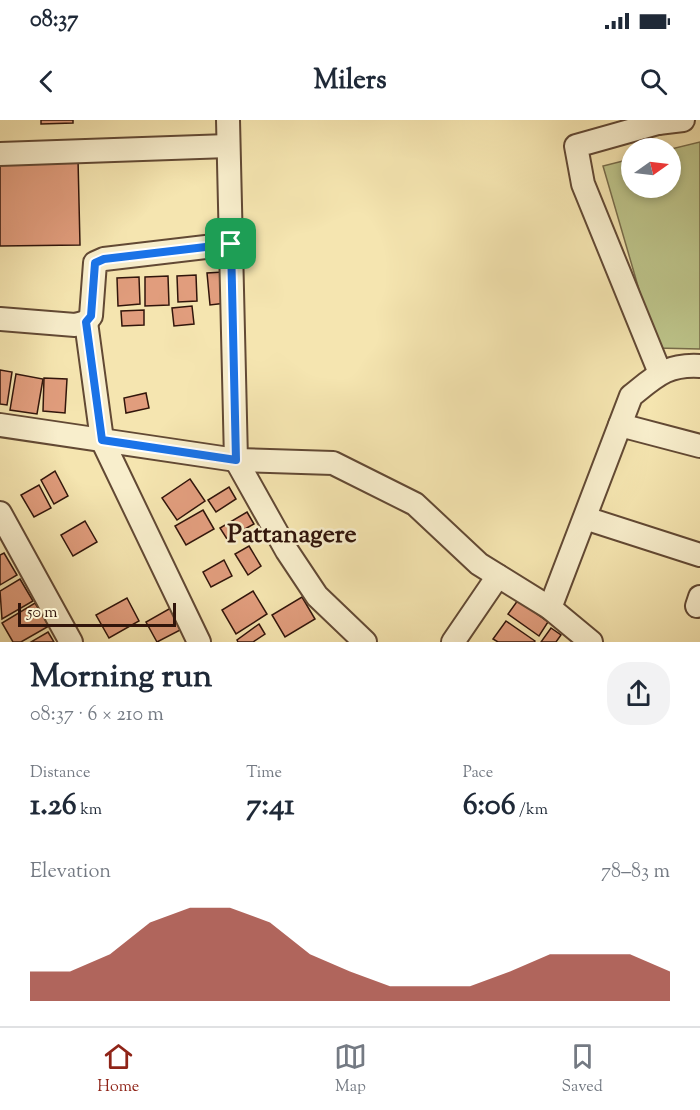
<!DOCTYPE html>
<meta charset="utf-8">
<style>
:root{--surface:#fff;--page:#f2f2f3;--text:#1f2937;--muted:#747a83;--line:#e0e1e3;--accent:#8f2418}
body{margin:0;font-family:"Sorts Mill Goudy",serif;background:var(--page);color:var(--text);height:100vh;display:flex;flex-direction:column;font-size:22px;white-space:nowrap}
*{box-sizing:border-box;margin:0}
p{font-size:20px;color:var(--muted)}
.icon{flex:none;width:33px;height:33px;fill:none;stroke:currentColor;stroke-width:2;stroke-linecap:round;stroke-linejoin:round}
.map{position:relative;height:522px;overflow:hidden}
.side{display:flex;flex-direction:column;background:var(--surface);flex:1}
.side>*{flex:none}
.needle{width:39px;rotate:76deg}
.controls{position:absolute;left:621px;top:18px;display:grid;gap:12px}
.controls a{display:grid;place-items:center;width:60px;height:60px;border-radius:50%;background:var(--surface);box-shadow:0 3px 9px #0003;font-size:30px}
.scale{position:absolute;left:18px;bottom:15px;width:158px;box-sizing:border-box;padding-left:6px;border:3px solid #31150b;border-top:0;font-size:16px;line-height:21px;white-space:nowrap;color:#31150b;-webkit-text-stroke:4px #f8eecc;paint-order:stroke}
.pin{position:absolute;display:grid;place-items:center;width:51px;height:51px;color:#fff;margin:-26px;border-radius:12px;box-shadow:0 3px 9px #0006}
.round{display:grid;place-items:center;flex:none;width:63px;height:63px;border-radius:24px;background:var(--page)}
.summary{display:flex;align-items:center;justify-content:space-between;height:102px;padding:0 30px}
h1{font-size:33px;font-weight:700;line-height:45px}
.stats{display:grid;grid-template-columns:repeat(3,1fr);gap:9px;height:102px;padding:6px 30px}
.stats div{display:grid;align-content:center}
.stats b{font-size:30px;font-weight:700}
.stats small{font-size:16px;font-weight:400}
.stats p{font-size:16px}
.chart{height:168px;padding:12px 30px}
.chart p{display:flex;justify-content:space-between}
.chart svg{width:100%;height:108px;margin-top:6px;fill:var(--accent);opacity:.7}
.status{display:flex;justify-content:space-between;align-items:center;height:42px;padding:0 30px;background:var(--surface);direction:ltr}
.status svg{height:16px;fill:currentColor}
header{display:flex;justify-content:space-between;align-items:center;height:78px;padding:0 30px;background:var(--surface);font-size:27px;font-weight:700}
.dock{display:flex;justify-content:space-around;align-items:center;height:84px;border-top:2px solid var(--line);background:var(--surface);font-size:16px;color:var(--muted)}
.dock a{display:grid;justify-items:center;gap:3px}
.dock .selected{color:var(--accent)}
.map>svg:first-child{display:block}
.green{fill:#bdc48a;stroke:#776c4a;stroke-width:1.5}
.building{fill:#e19d7d;stroke:#31150b;stroke-width:1.5}
.lines{fill:none;stroke-linecap:round;stroke-linejoin:round}
.minor-casing{stroke:#624934;stroke-width:26}
.minor{stroke:#f8eecc;stroke-width:22}
.route-casing{stroke:#fff;stroke-width:12}
.route{stroke:#1a73e8;stroke-width:8}
.labels{text-anchor:middle;dominant-baseline:central;stroke-width:5;stroke-linejoin:round;paint-order:stroke}
.quarter-label{font-size:26px;font-weight:bold;fill:#31150b;stroke:#f8eecc}
</style>
<div class="status"><b>08:37</b><svg viewBox="0 0 49 12"><path d="M0 12V9h3v3zM5 12V6h3v6zM10 12V3h3v9zM15 12V0h3v12zM26 1h20v11H26zM47 4h2v5h-2z"/></svg></div>
<header><svg class="icon" aria-label="back" viewBox="0 0 24 24"><path d="M15 5l-7 7 7 7"/></svg>Milers<svg class="icon" aria-label="search" viewBox="0 0 24 24"><circle cx="10" cy="10" r="6"/><path d="M15 15l6 6"/></svg></header>
<div class="map">
<svg width="700" height="522" viewBox="0 0 700 522">
<rect width="100%" height="100%" fill="#f5e5b0"/>
<filter id="stains"><feTurbulence type="fractalNoise" baseFrequency=".00333" numOctaves="4"/><feColorMatrix values="0 0 0 0 .2 0 0 0 0 .09 0 0 0 0 .02 0 0 0 .5 -.17"/></filter>
<radialGradient id="worn" r=".72"><stop offset=".6" stop-color="#630" stop-opacity="0"/><stop offset="1" stop-color="#630" stop-opacity=".3"/></radialGradient>
<!-- green -->
<polygon class="green" points="700,22 700,229 656,228 603,46 631,39 632,68 670,68 671,29"/>
<!-- building -->
<g class="building">
<polygon points="41,0 73,0 73,3 41,4"/>
<polygon points="78,39 80,125 0,126 0,40"/>
<polygon points="223,152 226,183 210,185 207,153"/>
<polygon points="196,155 197,181 178,182 177,156"/>
<polygon points="168,156 169,185 145,186 145,157"/>
<polygon points="139,157 140,184 118,186 117,158"/>
<polygon points="192,186 194,204 174,206 172,188"/>
<polygon points="144,190 144,205 122,206 121,191"/>
<polygon points="0,250 12,252 7,285 0,284"/>
<polygon points="16,254 43,259 37,294 10,290"/>
<polygon points="44,258 67,259 65,293 43,291"/>
<polygon points="146,273 149,288 126,293 124,278"/>
<polygon points="55,351 68,376 54,384 41,360"/>
<polygon points="190,359 205,381 177,400 162,378"/>
<polygon points="39,365 51,388 34,397 21,375"/>
<polygon points="229,367 236,379 216,392 208,380"/>
<polygon points="203,390 214,409 186,425 175,406"/>
<polygon points="247,392 254,404 227,419 220,408"/>
<polygon points="85,401 97,422 73,436 61,415"/>
<polygon points="249,426 261,446 248,455 235,434"/>
<polygon points="4,433 17,455 0,465 0,435"/>
<polygon points="224,440 232,456 211,467 203,452"/>
<polygon points="20,459 33,481 2,499 0,471"/>
<polygon points="253,471 267,494 236,514 222,490"/>
<polygon points="302,477 315,499 285,517 272,495"/>
<polygon points="127,478 139,501 109,518 96,495"/>
<polygon points="518,480 548,502 539,516 508,494"/>
<polygon points="35,483 49,506 21,522 13,522 2,503"/>
<polygon points="176,485 188,506 157,522 146,502"/>
<polygon points="506,501 535,521 534,522 498,522 493,519"/>
<polygon points="259,504 265,514 253,522 238,522 237,520"/>
<polygon points="551,508 561,515 556,522 541,522"/>
<polygon points="48,512 54,522 31,522"/>
</g>
<g class="lines">
<!-- minor casing -->
<g class="minor-casing">
<g id="minor">
<polyline points="228,0 236,340 287,431 317,476 365,522"/>
<polyline points="658,0 658,3 683,0"/>
<polyline points="658,3 576,26 583,64 660,253"/>
<polyline points="0,34 228,26"/>
<polyline points="0,199 75,205 86,202 91,196 95,143 104,139 231,124"/>
<polyline points="86,202 102,320 199,522"/>
<polyline points="0,305 236,340 333,343 415,384 479,444 550,488 591,522"/>
<polyline points="620,305 700,326"/>
<polyline points="0,393 71,522"/>
<polyline points="585,398 700,435"/>
<polyline points="697,486 700,477"/>
<path d="M550 488 631 276C656 256 667 244 700 246"/>
<polyline points="453,522 498,456"/>
</g>
</g>
<!-- minor -->
<use href="#minor" class="minor"/>
</g>
<g class="lines">
<!-- route casing -->
<g class="route-casing">
<polygon id="route" points="231,124 236,340 102,320 86,202 91,196 95,143 104,139"/>
</g>
<!-- route -->
<use href="#route" class="route"/>
</g>
<g class="labels">
<!-- quarter labels -->
<g class="quarter-label">
<text x="292" y="415">Pattanagere</text>
</g>
</g>
<rect width="100%" height="100%" filter="url(#stains)"/>
<rect width="100%" height="100%" fill="url(#worn)"/>
</svg>
<div class="controls">
<a><svg class="needle" viewBox="-14 -14 28 28"><path d="M0-13l5 13h-10z" fill="#e53935"/><path d="M0 13l5-13h-10z" fill="#747a83"/></svg></a>
</div>
<div class="scale">50 m</div>
<div class="pin" style="left:231px;top:124px;background:#1e9e55"><svg class="icon" aria-label="arrive" viewBox="0 0 24 24"><path d="M6 21V4h12l-3 4 3 4H6"/></svg></div>
</div>
<section class="side">
<div class="summary"><div><h1>Morning run</h1><p>08:37 · 6 × 210 m</p></div><a class="round"><svg class="icon" aria-label="share" viewBox="0 0 24 24"><path d="M12 15V3M7 8l5-5 5 5M5 13v7h14v-7"/></svg></a></div>
<div class="stats">
<div><p>Distance</p><b>1.26<small> km</small></b></div>
<div><p>Time</p><b>7:41</b></div>
<div><p>Pace</p><b>6:06<small> /km</small></b></div>
</div>
<div class="chart"><p><span>Elevation</span>78–83 m</p>
<svg viewBox="0 0 160 44" preserveAspectRatio="none"><path d="M0 44V32L10 32L20 25L30 12L40 6L50 6L60 12L70 25L80 32L90 38L100 38L110 38L120 32L130 25L140 25L150 25L160 32V44z"/></svg>
</div>
</section>
<nav class="dock">
<a class="selected"><svg class="icon" aria-label="home" viewBox="0 0 24 24"><path d="M3 11l9-7 9 7M6 9v11h12V9"/></svg>Home</a>
<a><svg class="icon" aria-label="map" viewBox="0 0 24 24"><path d="M3 6l6-2 6 2 6-2v14l-6 2-6-2-6 2zM9 4v14M15 6v14"/></svg>Map</a>
<a><svg class="icon" aria-label="saved" viewBox="0 0 24 24"><path d="M7 4h10v16l-5-4-5 4z"/></svg>Saved</a>
</nav>
